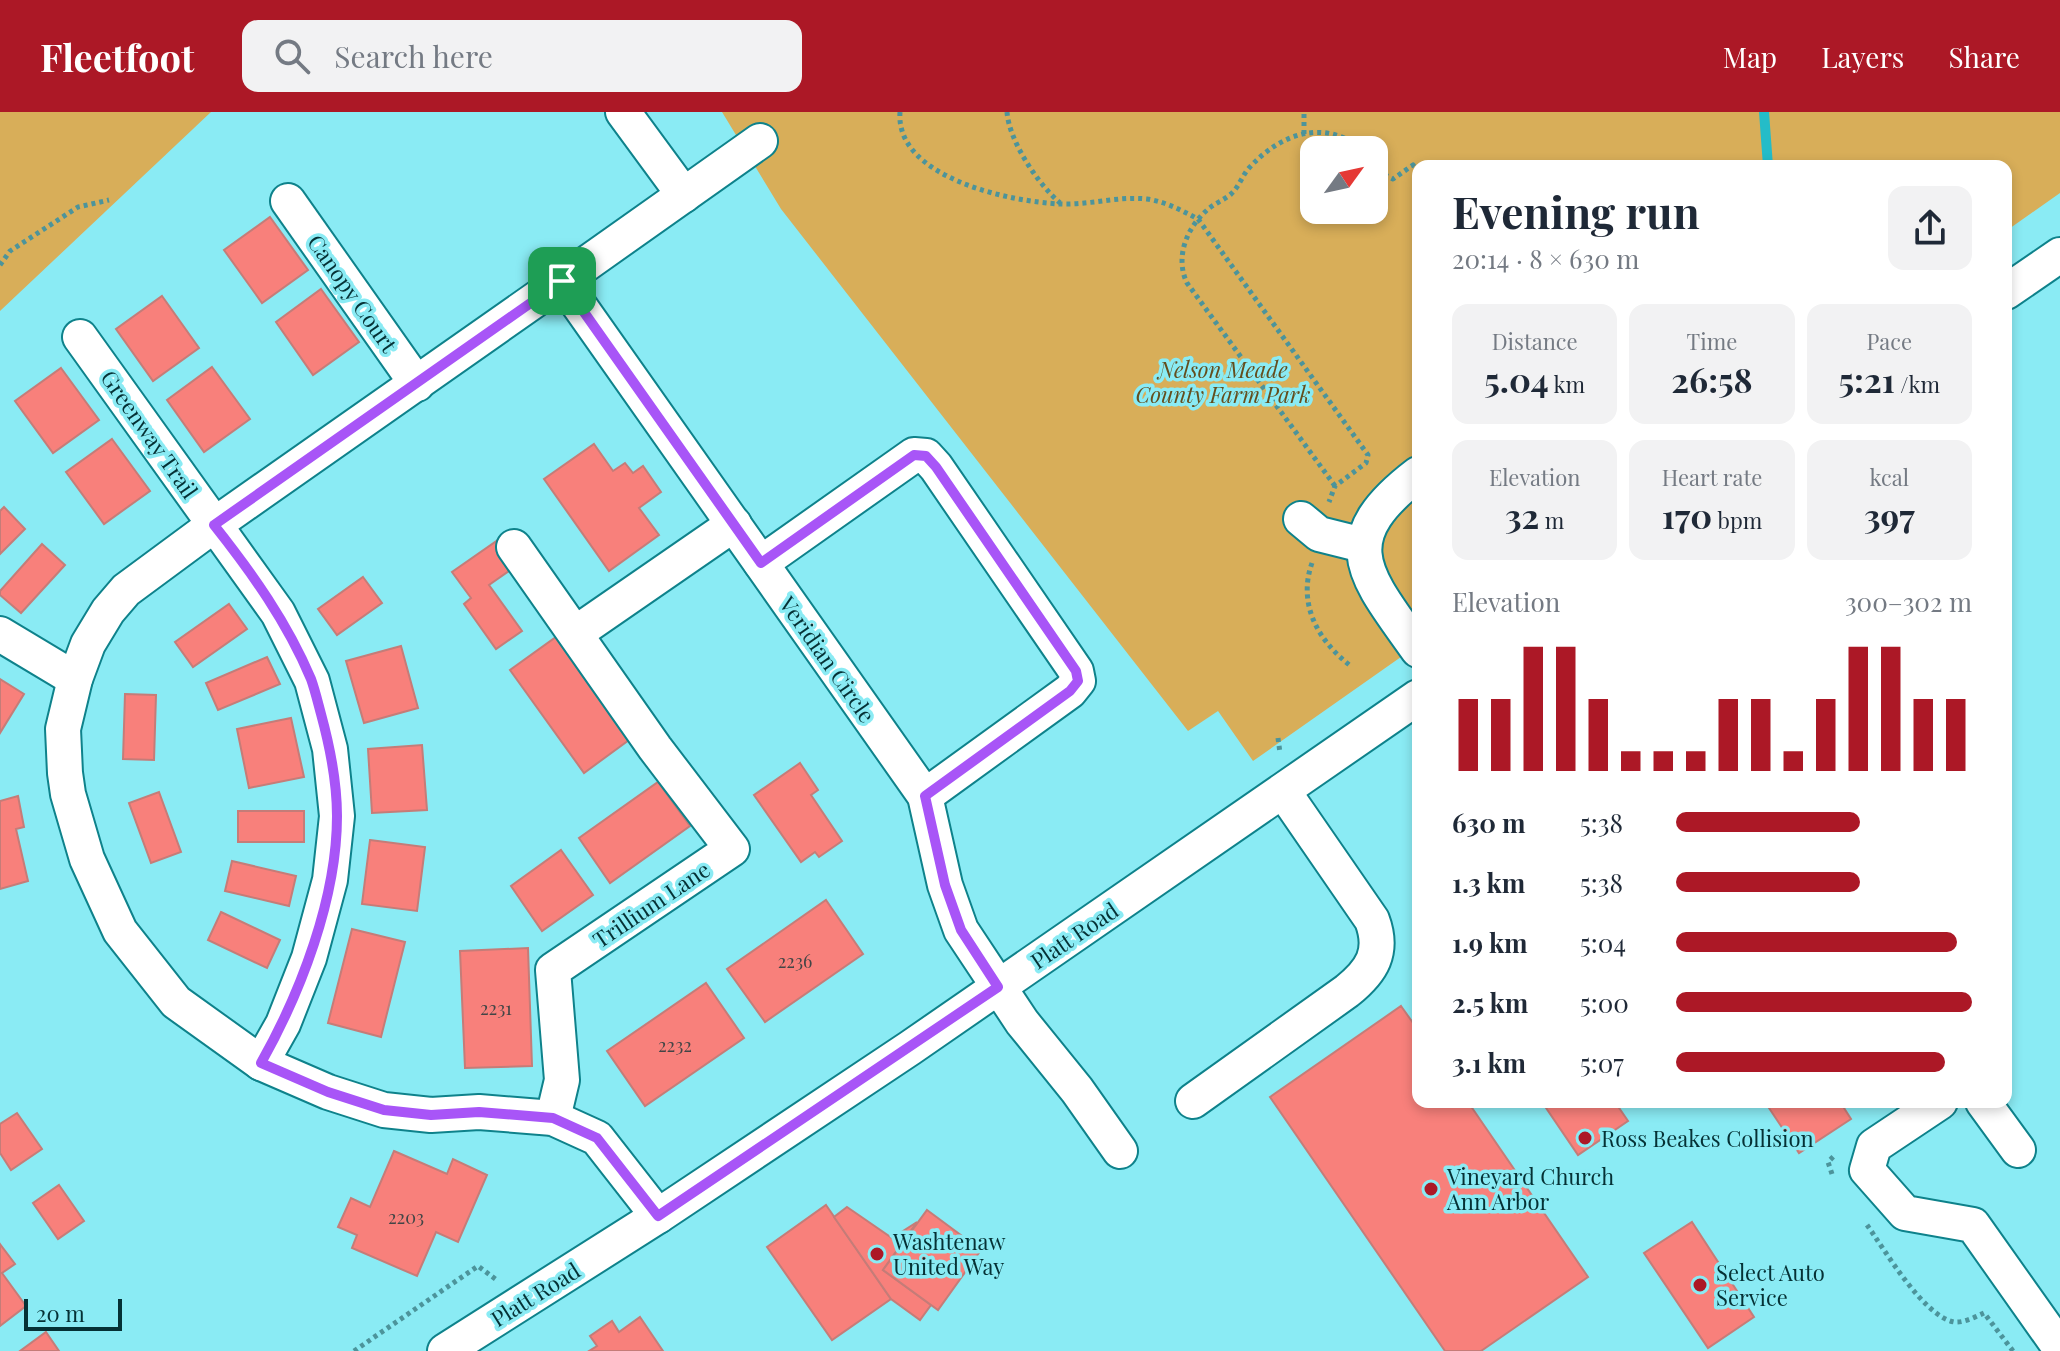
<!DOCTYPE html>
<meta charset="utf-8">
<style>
:root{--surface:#fff;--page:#f2f2f3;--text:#1f2937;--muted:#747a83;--accent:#ac1826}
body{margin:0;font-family:"Playfair Display",serif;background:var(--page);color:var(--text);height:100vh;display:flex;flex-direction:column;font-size:30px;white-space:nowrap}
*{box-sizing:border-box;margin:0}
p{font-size:26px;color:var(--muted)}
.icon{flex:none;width:44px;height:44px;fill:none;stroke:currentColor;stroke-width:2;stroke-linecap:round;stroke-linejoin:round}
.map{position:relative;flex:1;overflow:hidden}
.details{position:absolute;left:1412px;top:48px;width:600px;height:948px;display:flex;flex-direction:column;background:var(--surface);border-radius:16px;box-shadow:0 4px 12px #0003}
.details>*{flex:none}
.needle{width:52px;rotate:57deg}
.controls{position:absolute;left:1300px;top:24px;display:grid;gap:16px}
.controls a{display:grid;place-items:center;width:88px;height:88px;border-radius:16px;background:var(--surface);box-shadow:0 4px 12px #0003;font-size:40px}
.scale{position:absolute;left:24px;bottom:20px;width:98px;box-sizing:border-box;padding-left:8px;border:4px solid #053135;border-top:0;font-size:22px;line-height:28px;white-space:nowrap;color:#053135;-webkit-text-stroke:6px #8aebf4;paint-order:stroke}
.pin{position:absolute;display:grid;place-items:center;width:68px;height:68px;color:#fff;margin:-34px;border-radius:16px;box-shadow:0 4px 12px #0006}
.round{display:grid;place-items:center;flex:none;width:84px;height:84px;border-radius:16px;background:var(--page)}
.overview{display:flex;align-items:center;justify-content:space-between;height:136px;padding:0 40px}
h1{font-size:44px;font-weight:700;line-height:60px}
.figures{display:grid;grid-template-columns:repeat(3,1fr);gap:12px;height:136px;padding:8px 40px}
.figures div{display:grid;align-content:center;border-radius:16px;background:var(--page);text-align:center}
.figures b{font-size:34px;font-weight:700}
.figures small{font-size:22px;font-weight:400}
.figures p{font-size:22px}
.chart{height:224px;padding:16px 40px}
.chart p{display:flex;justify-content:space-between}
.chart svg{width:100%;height:144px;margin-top:8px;stroke:var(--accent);stroke-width:6}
ul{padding:0 40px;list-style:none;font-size:26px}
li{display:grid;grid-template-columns:128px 96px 1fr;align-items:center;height:60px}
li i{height:20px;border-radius:10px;background:var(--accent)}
header{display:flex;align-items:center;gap:48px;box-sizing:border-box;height:112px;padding:0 40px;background:var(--accent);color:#fff}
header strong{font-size:38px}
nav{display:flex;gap:44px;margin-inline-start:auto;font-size:28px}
.search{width:560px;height:72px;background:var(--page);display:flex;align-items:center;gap:20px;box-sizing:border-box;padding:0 28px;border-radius:16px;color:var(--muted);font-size:30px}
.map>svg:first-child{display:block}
.green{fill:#d8ae59;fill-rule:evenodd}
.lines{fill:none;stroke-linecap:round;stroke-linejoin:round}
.stream{stroke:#24bcc8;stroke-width:10}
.building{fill:#f8807b;stroke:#c57c78;stroke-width:2}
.minor-casing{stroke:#0e828b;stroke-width:38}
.path{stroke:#4c949b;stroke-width:5;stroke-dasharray:4 4;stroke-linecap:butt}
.minor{stroke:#fff;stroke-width:34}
.route-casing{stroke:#fff;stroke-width:16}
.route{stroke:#a855f7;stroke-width:10}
.poi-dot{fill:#ac1826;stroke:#8aebf4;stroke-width:3}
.labels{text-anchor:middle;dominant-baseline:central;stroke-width:7;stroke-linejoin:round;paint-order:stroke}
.number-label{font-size:18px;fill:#424546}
.street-label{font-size:22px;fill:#053135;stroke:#8aebf4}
.park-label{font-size:22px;font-style:italic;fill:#644e1e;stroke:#8aebf4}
.poi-label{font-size:22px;fill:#053135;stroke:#8aebf4;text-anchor:start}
</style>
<header>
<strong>Fleetfoot</strong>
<div class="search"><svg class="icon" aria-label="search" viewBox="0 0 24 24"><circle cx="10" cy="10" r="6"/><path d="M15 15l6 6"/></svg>Search here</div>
<nav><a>Map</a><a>Layers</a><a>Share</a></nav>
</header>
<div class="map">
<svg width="2060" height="1239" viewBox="0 0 2060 1239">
<rect width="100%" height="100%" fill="#8aebf4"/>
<!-- green -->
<g class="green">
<polygon points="0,0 211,0 0,199"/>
<path d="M722 0H2060V81L2006 119V54H1418V533L1253 649 1218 599 1188 619 781 97ZM1314 38H1374V98H1314Z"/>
</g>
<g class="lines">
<!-- stream -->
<polyline class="stream" points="1764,0 1768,54"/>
</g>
<!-- building -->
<g class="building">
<polygon points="270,105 308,158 262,191 224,138"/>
<polygon points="321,177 359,230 313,263 276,210"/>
<polygon points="162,184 199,236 153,269 116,217"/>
<polygon points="212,255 250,307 204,340 167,288"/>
<polygon points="61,256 99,308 53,341 15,289"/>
<polygon points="112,327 150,379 104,412 66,360"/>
<polygon points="594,332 613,359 625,351 633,361 643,354 661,380 639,396 659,423 609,459 544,367"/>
<polygon points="4,395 25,417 0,442 0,399"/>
<polygon points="498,428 516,454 489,473 522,519 496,537 464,492 471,486 452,460"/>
<polygon points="42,432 65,453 21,501 0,483 0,479"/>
<polygon points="363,465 382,491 337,523 318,497"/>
<polygon points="229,492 247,517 193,555 175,530"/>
<polygon points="556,525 629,628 584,661 510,558"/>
<polygon points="401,534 418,596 364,611 346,549"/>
<polygon points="267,545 280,572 218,598 206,571"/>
<polygon points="0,567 24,582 0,621"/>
<polygon points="125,582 156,583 154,648 123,647"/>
<polygon points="291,606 304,665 249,676 237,617"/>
<polygon points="422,633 427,698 372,701 368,637"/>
<polygon points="800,651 818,678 811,683 842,729 819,745 815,740 801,750 754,683"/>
<polygon points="658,670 690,714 610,771 579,726"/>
<polygon points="159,680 181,740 151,751 129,691"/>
<polygon points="18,684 24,715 16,717 28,769 0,777 0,689"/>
<rect x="238" y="699" width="66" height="31"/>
<polygon points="370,728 425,735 417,799 362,792"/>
<polygon points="561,738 593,783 542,819 511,774"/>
<polygon points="232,749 296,764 289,794 225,779"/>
<polygon points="826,788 863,842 765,910 727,857"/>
<polygon points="221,800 280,828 267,856 208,828"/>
<polygon points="352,817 405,830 381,925 328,911"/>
<polygon points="528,836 532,954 465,956 460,839"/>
<polygon points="706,871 744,926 645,994 607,939"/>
<polygon points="1401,894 1418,918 1418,990 1468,990 1588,1165 1481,1239 1445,1239 1270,985"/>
<polygon points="1542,990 1615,990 1628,1009 1578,1043"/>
<polygon points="1765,990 1853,990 1844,996 1851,1007 1799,1041"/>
<polygon points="17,1001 42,1037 11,1058 0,1041 0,1012"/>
<polygon points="394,1039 447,1062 453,1047 487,1063 458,1130 436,1120 417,1164 352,1136 357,1123 338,1115 351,1086 370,1095"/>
<polygon points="59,1073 84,1109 58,1127 33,1091"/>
<polygon points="826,1093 891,1187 832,1228 767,1135"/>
<polygon points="847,1095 892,1126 917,1110 883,1158 931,1193 920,1208 891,1187 834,1105"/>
<polygon points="927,1098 981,1138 938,1198 883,1158"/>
<polygon points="1692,1110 1754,1205 1708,1236 1644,1141"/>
<polygon points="0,1132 15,1152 2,1161 26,1194 0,1214"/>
<polygon points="640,1205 663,1239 589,1239 597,1234 590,1224 612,1209 619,1220"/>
<polygon points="46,1220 59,1239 20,1239"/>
</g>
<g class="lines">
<!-- minor casing -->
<g class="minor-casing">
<g id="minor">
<polyline points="623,0 684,83"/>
<polyline points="288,89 417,272"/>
<polyline points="562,169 760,29"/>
<polyline points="2006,180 2060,143"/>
<polyline points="80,225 278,501 312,569 330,637 337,704 330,768 309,846 283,912 261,951"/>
<path d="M1418 362C1330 429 1365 463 1418 538"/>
<polyline points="1301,407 1319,422 1363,433"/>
<polyline points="514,435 655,636 732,737 553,858 562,968 553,1006"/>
<polyline points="761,451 914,343 926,344 936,355 1076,559 1078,569 1070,579 925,684"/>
<polyline points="576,521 734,412"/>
<polyline points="0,522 75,567"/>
<path d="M1193 989 1347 879C1372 859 1384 840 1372 808L1283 679"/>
<polyline points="1940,990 1874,1034 1867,1058 1905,1101 1973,1113 2060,1236"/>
<polyline points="1983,990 2018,1038"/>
<polyline points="658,1104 597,1026 553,1006 479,1000 431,1003 384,998 328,980 261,951 176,890 120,819 87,747 68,682 65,661 63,617 75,567 88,532 108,499 126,478 214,413 562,169 925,684 945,773 961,818 1022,910 1077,978 1120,1039"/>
<polyline points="445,1239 658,1104 910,936 1418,585"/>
</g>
</g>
<!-- path -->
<g class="path">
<path d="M900 0C895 66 1011 90 1061 92 1090 93 1118 84 1147 87 1166 90 1181 98 1198 107L1368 343 1366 351 1335 374 1329 390"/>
<path d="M1007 0C1009 29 1038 72 1060 91"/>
<polyline points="1304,22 1304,0"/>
<polyline points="1374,50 1387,64 1393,67 1413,53 1418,60"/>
<polyline points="0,153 10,139 78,95 109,88"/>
<path d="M1335 374 1187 171C1175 146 1186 117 1206 99 1213 92 1224 88 1231 82 1239 75 1242 64 1249 56 1281 21 1324 6 1364 38"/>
<path d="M1312 451C1297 493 1319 530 1352 555"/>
<polyline points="1278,626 1280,641"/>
<polyline points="1832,1062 1828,1050 1835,1043"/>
<path d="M1867 1113C1885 1138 1923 1204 1954 1210 1964 1211 1975 1205 1984 1201L2013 1239"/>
<polyline points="354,1239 478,1154 498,1169"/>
</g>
<!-- minor -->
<use href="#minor" class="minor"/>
</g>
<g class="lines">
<!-- route casing -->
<g class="route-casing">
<path id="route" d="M562 169 761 451 914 343 926 344 936 355 1076 559 1078 569 1070 579 925 684 945 773 961 818 998 875 658 1104 597 1026 553 1006 479 1000 431 1003 384 998 328 980 261 951C301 880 337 786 337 704 337 669 330 635 321 602 318 591 315 578 311 567 287 510 252 461 214 413Z"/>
</g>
<!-- route -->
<use href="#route" class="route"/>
</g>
<!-- markers -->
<g class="poi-dot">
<circle cx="1585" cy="1026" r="8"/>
<circle cx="1431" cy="1077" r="8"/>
<circle cx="877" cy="1142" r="8"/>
<circle cx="1700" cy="1173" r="8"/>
</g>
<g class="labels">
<!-- number labels -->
<g class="number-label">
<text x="795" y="849">2236</text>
<text x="496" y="896">2231</text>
<text x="675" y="933">2232</text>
<text x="406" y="1105">2203</text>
</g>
<!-- street labels -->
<g class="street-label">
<text transform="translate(353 181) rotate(55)">Canopy Court</text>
<text transform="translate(150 322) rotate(55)">Greenway Trail</text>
<text transform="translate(828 547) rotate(55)">Veridian Circle</text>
<text transform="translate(651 792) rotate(-34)">Trillium Lane</text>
<text transform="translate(1074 823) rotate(-34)">Platt Road</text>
<text transform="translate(535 1182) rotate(-32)">Platt Road</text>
</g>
<!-- park labels -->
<g class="park-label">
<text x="1223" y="257">Nelson Meade<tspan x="1223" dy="25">County Farm Park</tspan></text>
</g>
<!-- poi labels -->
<g class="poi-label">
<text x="1601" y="1026">Ross Beakes Collision</text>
<text x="1447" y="1064">Vineyard Church<tspan x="1447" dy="25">Ann Arbor</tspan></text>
<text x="893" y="1129">Washtenaw<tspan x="893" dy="25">United Way</tspan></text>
<text x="1716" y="1160">Select Auto<tspan x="1716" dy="25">Service</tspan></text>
</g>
</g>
</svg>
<div class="controls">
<a><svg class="needle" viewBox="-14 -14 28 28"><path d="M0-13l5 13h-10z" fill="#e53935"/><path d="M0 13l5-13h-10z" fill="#747a83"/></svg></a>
</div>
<div class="scale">20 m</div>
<div class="pin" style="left:562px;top:169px;background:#1e9e55"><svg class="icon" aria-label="arrive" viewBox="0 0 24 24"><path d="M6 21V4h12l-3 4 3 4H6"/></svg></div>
<section class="details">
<div class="overview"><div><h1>Evening run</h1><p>20:14 · 8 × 630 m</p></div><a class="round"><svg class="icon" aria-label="share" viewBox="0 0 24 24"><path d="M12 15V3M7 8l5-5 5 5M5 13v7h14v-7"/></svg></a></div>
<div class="figures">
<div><p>Distance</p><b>5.04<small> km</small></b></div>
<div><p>Time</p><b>26:58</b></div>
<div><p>Pace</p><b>5:21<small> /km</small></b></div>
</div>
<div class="figures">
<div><p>Elevation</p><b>32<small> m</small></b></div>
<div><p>Heart rate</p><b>170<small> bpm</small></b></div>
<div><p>kcal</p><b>397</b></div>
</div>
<div class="chart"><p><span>Elevation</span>300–302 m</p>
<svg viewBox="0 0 160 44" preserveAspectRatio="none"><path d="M5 44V22M15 44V22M25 44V6M35 44V6M45 44V22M55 44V38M65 44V38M75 44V38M85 44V22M95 44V22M105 44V38M115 44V22M125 44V6M135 44V6M145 44V22M155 44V22"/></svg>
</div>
<ul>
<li><b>630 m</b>5:38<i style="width:62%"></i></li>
<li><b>1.3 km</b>5:38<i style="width:62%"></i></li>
<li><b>1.9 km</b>5:04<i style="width:95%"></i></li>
<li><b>2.5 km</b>5:00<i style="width:100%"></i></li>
<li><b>3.1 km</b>5:07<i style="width:91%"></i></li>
</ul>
</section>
</div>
